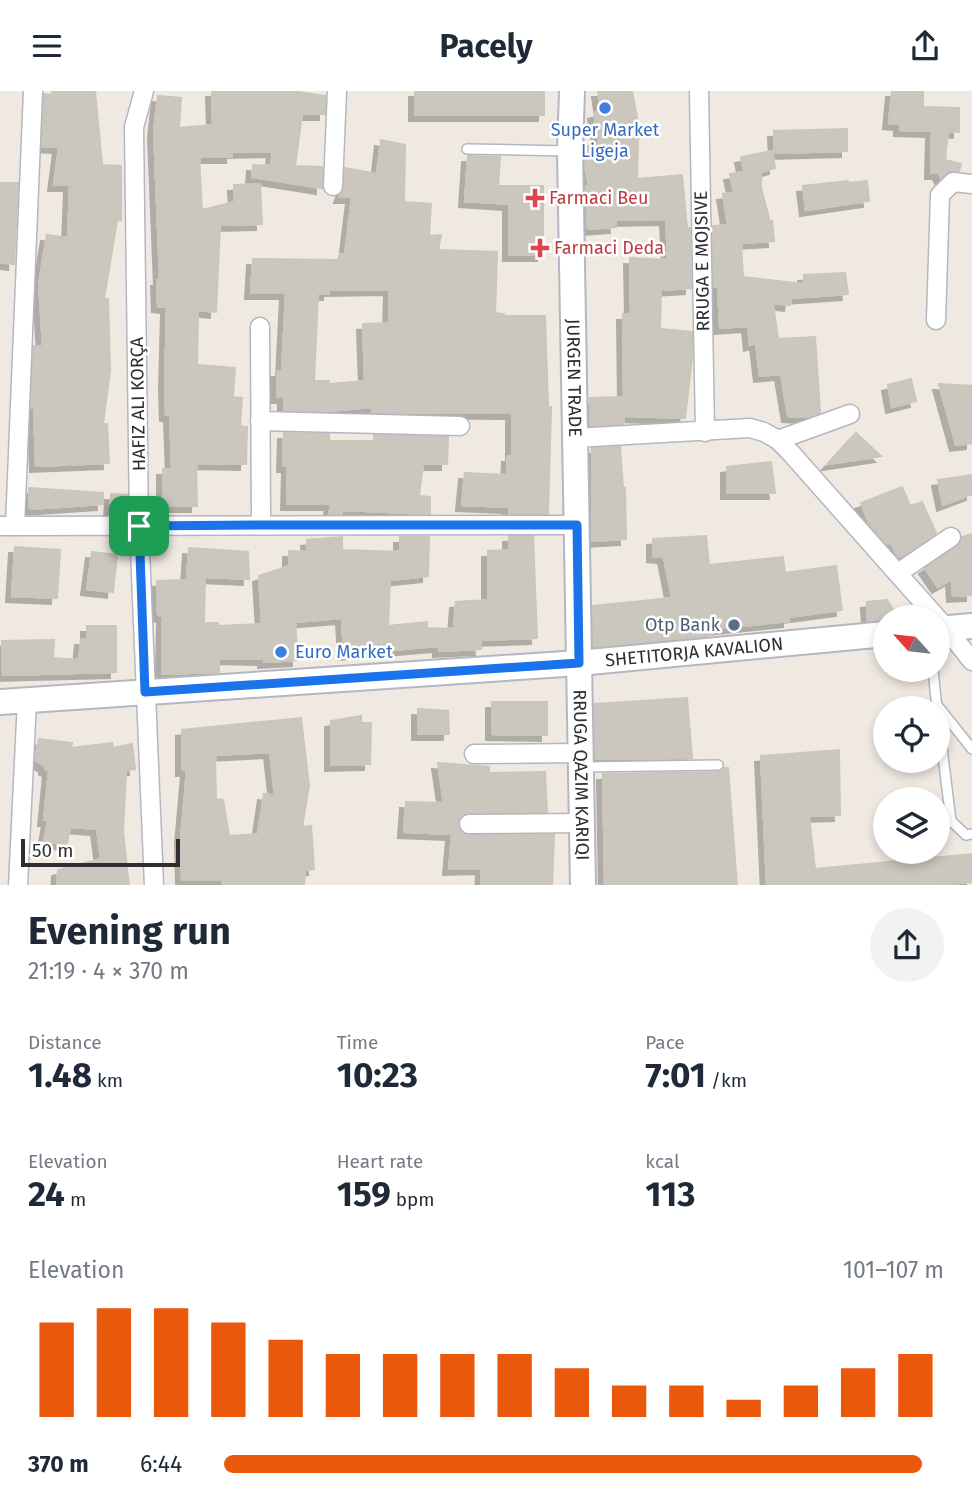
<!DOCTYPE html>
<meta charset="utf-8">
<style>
:root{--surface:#fff;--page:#f2f2f3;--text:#1f2937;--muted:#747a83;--accent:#ea580c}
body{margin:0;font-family:"Fira Sans",sans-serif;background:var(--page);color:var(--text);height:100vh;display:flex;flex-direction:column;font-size:26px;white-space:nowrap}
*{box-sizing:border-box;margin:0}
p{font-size:23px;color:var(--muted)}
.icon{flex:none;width:38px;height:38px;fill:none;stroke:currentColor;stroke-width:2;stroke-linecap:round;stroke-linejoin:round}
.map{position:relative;height:794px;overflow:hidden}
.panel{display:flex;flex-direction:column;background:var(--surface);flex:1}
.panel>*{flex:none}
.needle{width:46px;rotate:297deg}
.tools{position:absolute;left:873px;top:514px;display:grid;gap:14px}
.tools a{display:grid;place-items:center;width:77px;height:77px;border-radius:50%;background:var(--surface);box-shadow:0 4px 10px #0003;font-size:35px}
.scale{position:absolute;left:21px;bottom:18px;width:159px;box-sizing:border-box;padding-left:7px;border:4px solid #2e2e2e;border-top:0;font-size:19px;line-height:24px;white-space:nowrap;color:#2e2e2e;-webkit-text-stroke:5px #fff;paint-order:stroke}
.pin{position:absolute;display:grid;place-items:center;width:60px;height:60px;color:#fff;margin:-30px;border-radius:14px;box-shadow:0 4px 10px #0006}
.round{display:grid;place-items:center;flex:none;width:74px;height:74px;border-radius:37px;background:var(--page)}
.head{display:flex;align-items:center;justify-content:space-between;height:119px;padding:0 28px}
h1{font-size:38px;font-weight:700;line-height:52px}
.stats{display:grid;grid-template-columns:repeat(3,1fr);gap:10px;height:119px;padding:7px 28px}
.stats div{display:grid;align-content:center}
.stats b{font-size:35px;font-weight:700}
.stats small{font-size:19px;font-weight:400}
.stats p{font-size:19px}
.chart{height:196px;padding:14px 28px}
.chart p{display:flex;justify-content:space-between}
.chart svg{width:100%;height:126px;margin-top:7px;stroke:var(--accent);stroke-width:6}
ul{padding:0 28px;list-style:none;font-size:23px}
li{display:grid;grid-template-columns:112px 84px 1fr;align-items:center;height:52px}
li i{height:18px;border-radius:9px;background:var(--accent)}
header{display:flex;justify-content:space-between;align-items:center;height:91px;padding:0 28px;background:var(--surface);font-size:32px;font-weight:700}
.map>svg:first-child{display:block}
.building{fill:#cbc7bf;stroke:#cbc5ba;stroke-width:2;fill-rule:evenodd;filter:url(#shadow)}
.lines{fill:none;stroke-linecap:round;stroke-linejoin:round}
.lane-casing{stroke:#b4b7c1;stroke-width:12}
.street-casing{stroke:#b4b7c1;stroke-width:21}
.secondary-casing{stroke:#b4b7c1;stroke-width:28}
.lane{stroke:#fff;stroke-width:9}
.street{stroke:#fff;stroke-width:18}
.secondary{stroke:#fff;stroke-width:24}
.route-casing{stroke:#fff;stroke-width:14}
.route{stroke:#1a73e8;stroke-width:9}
.shop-dot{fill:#3f7fe0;stroke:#fff;stroke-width:2.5}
.health-dot{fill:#e0444e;stroke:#fff;stroke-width:2.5}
.service-dot{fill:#5c6f8a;stroke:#fff;stroke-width:2.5}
.labels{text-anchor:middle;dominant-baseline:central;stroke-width:5;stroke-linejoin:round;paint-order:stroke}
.shop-label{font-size:18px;fill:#366cbe;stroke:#fff}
.health-label{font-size:18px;fill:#be3a42;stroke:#fff;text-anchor:start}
.street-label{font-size:18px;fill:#2e2e2e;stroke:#fff}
.service-label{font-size:18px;fill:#4e5e75;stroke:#fff;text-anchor:end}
</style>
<header><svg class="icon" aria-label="menu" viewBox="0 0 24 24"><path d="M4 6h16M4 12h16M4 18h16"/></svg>Pacely<svg class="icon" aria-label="share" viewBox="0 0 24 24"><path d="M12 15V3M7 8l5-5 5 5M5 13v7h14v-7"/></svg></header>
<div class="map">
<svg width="972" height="795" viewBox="0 0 972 795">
<defs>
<filter id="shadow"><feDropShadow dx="-6" dy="6" stdDeviation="0" flood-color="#0004"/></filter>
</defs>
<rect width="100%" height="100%" fill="#efe9e1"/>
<!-- building -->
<g class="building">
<polygon points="52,0 95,0 102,74 121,75 121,129 117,129 104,208 108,208 110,279 103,333 107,333 109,372 36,375 34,317 31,317 34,255 43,256 39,193 47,144 68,147 70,94 54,94 59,56 42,55 44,3 52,4"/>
<polygon points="212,0 292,0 325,5 325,23 302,23 295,75 322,76 322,97 252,86 253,74 271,75 273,60 232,61 232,66 199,66 202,119 235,111 234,94 260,93 262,133 220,134 216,221 198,219 197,274 235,277 233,306 242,307 240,335 247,336 246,373 196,372 197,415 163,415 163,378 172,378 170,324 166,324 165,294 167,216 158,215 157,189 160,189 154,40 158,5 181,7 179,37 213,34"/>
<rect x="415" y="0" width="129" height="24"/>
<polygon points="598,0 632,0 641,47 638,47 637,88 682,84 687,137 690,137 691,197 661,199 660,238 692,241 692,267 685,327 624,325 623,333 591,335 590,307 624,306 623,223 631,223 630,167 668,169 666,128 615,129 616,136 588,138 586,95 589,95 585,75 585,55 599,54 594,22 601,20"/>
<polygon points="892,0 923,0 923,16 959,17 959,41 948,40 945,69 961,73 959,80 949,81 941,87 939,82 931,82 932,40 900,39 900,33 889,32"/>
<polygon points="847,38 847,60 775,62 774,40"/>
<path d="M381 49 405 54 404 111 431 113 429 145 441 144 438 159 497 161 495 222 504 223 503 225H545L548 316H551L548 423H509V416L462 414 465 382 507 384 508 365H512V322L372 321V316L329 320 284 319V306H277V280H282L286 202H251L253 168 340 169V163H345L352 106H340L344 95 345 77 377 83ZM390 198 389 232 363 233 365 290 329 293V290H314L318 203H329V199Z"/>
<polygon points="772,60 775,77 761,81 761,97 770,131 772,130 774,150 741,152 743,186 804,193 804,184 845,182 848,203 791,207 790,214 773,212 778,248 815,246 820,322 808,326 788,325 781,283 760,285 756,252 750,254 748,235 720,237 718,196 714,196 713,135 728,134 723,103 734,102 730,83 744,81 741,66"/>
<polygon points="468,65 500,66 498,95 543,95 543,164 509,164 509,113 465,110"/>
<polygon points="848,90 848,92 867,90 869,110 806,119 803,95"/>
<polygon points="0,92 18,92 14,173 0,171"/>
<polygon points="911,288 916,310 892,316 888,294"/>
<polygon points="939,293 972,295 972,352 956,354"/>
<polygon points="284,342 329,343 329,350 374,350 374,344 448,346 447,373 423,373 419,405 430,406 430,423 342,419 342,423 329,423 331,413 287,413 288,375 283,375"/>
<polygon points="856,342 881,365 828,373"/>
<polygon points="620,356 623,397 625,397 626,448 592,450 592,357"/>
<polygon points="771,371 775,402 727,402 727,376"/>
<polygon points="972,384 972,403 943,414 938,389"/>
<polygon points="902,396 910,415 922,411 936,442 905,463 898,466 891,451 887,453 870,434 861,412"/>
<polygon points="29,397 103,402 103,413 30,418"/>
<polygon points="111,403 127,404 127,423 110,423"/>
<polygon points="972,443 972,504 953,505 952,488 938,496 925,477 957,455 962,446"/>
<polygon points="509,445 533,445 537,547 480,549 481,558 439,560 439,555 344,563 342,527 295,531 298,569 264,571 264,568 219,567 219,581 162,583 163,525 158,524 157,490 187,489 189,457 248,461 249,488 205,486 204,532 218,532 218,535 262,533 259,485 289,475 289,460 308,461 307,449 342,446 342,459 400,461 400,446 429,446 428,485 390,489 388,535 427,531 427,537 454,538 456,511 488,509 488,460 509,459"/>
<polygon points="706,445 709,474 783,466 785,482 836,475 842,519 789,526 789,530 713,538 713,544 594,556 593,515 672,507 664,466 653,465 653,448"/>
<polygon points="15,456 60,459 57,507 12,505"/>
<polygon points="92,461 117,464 113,501 87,498"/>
<polygon points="887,509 898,527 868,530 867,511"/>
<polygon points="87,535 116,535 116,581 3,584 2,550 54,549 53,567 79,569 81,548 87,548"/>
<polygon points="687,607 692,667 596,668 595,613"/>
<polygon points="492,611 547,611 547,644 492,643"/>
<polygon points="418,618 448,620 449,643 418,643"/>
<polygon points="361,625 361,632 371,632 370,673 331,674 331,630"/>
<path d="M301 627 309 695 302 736 311 735 314 778 305 779 304 795H222V788L182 789 181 747 187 679H182V639ZM270 661 275 705 264 703 258 743 229 745 223 709 216 708 215 664Z"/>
<polygon points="39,648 72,652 71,657 112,652 113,657 132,653 135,678 126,679 123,741 129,795 57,795 58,779 101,768 97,738 70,736 67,753 44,751 48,729 44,729 49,679 45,678 45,675 35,669"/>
<polygon points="839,659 840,724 809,725 815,778 972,763 972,791 920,795 767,795 761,665"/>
<polygon points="438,672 489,676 489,682 545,681 547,721 468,722 460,727 458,734 463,742 469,744 554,744 552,795 481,795 482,777 449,778 452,743 404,741 406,711 444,712"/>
<polygon points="724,677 728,677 737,795 605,795 603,683 718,681"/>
</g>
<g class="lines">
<!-- lane casing -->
<g class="lane-casing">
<g id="lane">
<polyline points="467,58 568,60"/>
<polyline points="933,579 937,618"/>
<polyline points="937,614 972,658"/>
<polyline points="938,624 951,730 966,744 972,743"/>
<polyline points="583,676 718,674"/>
</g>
</g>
<!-- street casing -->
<g class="street-casing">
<g id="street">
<polyline points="144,0 134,36 139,435 154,795"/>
<polyline points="699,0 705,341"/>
<polyline points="333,95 337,0"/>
<polyline points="936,229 940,104 953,91 972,93"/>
<polyline points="260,236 261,434"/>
<polyline points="260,330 460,335"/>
<polyline points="575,347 750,337 764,341 778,349 790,361 937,527"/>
<polyline points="778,349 850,323"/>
<polyline points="0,435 577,434"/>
<polyline points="15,435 33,0"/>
<polyline points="898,482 951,446"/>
<polyline points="940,530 972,570"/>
<polyline points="474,663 581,662"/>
<polyline points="469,733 582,732"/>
<polyline points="18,795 27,609"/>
</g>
</g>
<!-- secondary casing -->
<g class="secondary-casing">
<g id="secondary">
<path id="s1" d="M572 0 570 60 583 795"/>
<polyline points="938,538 972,535"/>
<path id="s2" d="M0 611 579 572 886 543"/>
</g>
</g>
<!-- lane -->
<use href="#lane" class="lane"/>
<!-- street -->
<use href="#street" class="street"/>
<!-- secondary -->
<use href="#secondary" class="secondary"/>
</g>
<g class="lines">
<!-- route casing -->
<g class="route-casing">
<polygon id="route" points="261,434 577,434 579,572 145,601 139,435"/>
</g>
<!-- route -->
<use href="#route" class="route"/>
</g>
<!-- markers -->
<g class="shop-dot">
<circle cx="605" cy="17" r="7"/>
<circle cx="281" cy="561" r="7"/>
</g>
<g class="health-dot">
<path d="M531.5 96.5h7v7h7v7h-7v7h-7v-7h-7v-7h7z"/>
<path d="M536.5 146.5h7v7h7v7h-7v7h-7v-7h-7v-7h7z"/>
</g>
<circle class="service-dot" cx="734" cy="534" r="7"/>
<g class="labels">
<!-- shop labels -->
<g class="shop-label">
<text x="605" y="39">Super Market<tspan x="605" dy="21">Ligeja</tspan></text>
<text x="295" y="561" text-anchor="start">Euro Market</text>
</g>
<!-- health labels -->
<g class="health-label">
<text x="549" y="107">Farmaci Beu</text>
<text x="554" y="157">Farmaci Deda</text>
</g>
<!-- street labels -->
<g class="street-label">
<text transform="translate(702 170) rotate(-91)">RRUGA E MOJSIVE</text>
<text stroke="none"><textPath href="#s1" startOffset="287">JURGEN TRADE</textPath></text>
<text transform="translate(138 313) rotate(-91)">HAFIZ ALI KORÇA</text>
<text stroke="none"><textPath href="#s2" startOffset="696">SHETITORJA KAVALION</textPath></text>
<text stroke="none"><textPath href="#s1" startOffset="684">RRUGA QAZIM KARIQI</textPath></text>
</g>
<!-- service labels -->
<g class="service-label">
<text x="720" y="534">Otp Bank</text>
</g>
</g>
</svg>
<div class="tools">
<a><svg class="needle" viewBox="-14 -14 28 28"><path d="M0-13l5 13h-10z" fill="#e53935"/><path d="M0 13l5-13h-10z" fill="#747a83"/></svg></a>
<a><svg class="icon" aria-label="locate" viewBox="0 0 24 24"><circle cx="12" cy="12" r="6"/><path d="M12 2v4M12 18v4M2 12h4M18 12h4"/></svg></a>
<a><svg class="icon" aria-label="layers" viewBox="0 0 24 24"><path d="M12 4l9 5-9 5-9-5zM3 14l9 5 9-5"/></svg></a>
</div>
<div class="scale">50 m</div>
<div class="pin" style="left:139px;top:435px;background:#1e9e55"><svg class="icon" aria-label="arrive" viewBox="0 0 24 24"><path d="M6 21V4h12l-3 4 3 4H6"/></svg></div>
</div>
<section class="panel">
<div class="head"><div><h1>Evening run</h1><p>21:19 · 4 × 370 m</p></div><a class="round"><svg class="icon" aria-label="share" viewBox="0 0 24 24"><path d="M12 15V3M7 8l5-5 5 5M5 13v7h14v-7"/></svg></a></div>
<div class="stats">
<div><p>Distance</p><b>1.48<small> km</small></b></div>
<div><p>Time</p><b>10:23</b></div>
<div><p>Pace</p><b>7:01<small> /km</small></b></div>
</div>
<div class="stats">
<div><p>Elevation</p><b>24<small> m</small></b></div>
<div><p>Heart rate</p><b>159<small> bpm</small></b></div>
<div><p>kcal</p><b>113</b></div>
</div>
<div class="chart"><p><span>Elevation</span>101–107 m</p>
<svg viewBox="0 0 160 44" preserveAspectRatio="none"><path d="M5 44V11M15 44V6M25 44V6M35 44V11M45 44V17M55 44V22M65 44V22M75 44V22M85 44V22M95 44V27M105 44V33M115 44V33M125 44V38M135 44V33M145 44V27M155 44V22"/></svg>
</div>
<ul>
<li><b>370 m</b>6:44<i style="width:97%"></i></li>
</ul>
</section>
